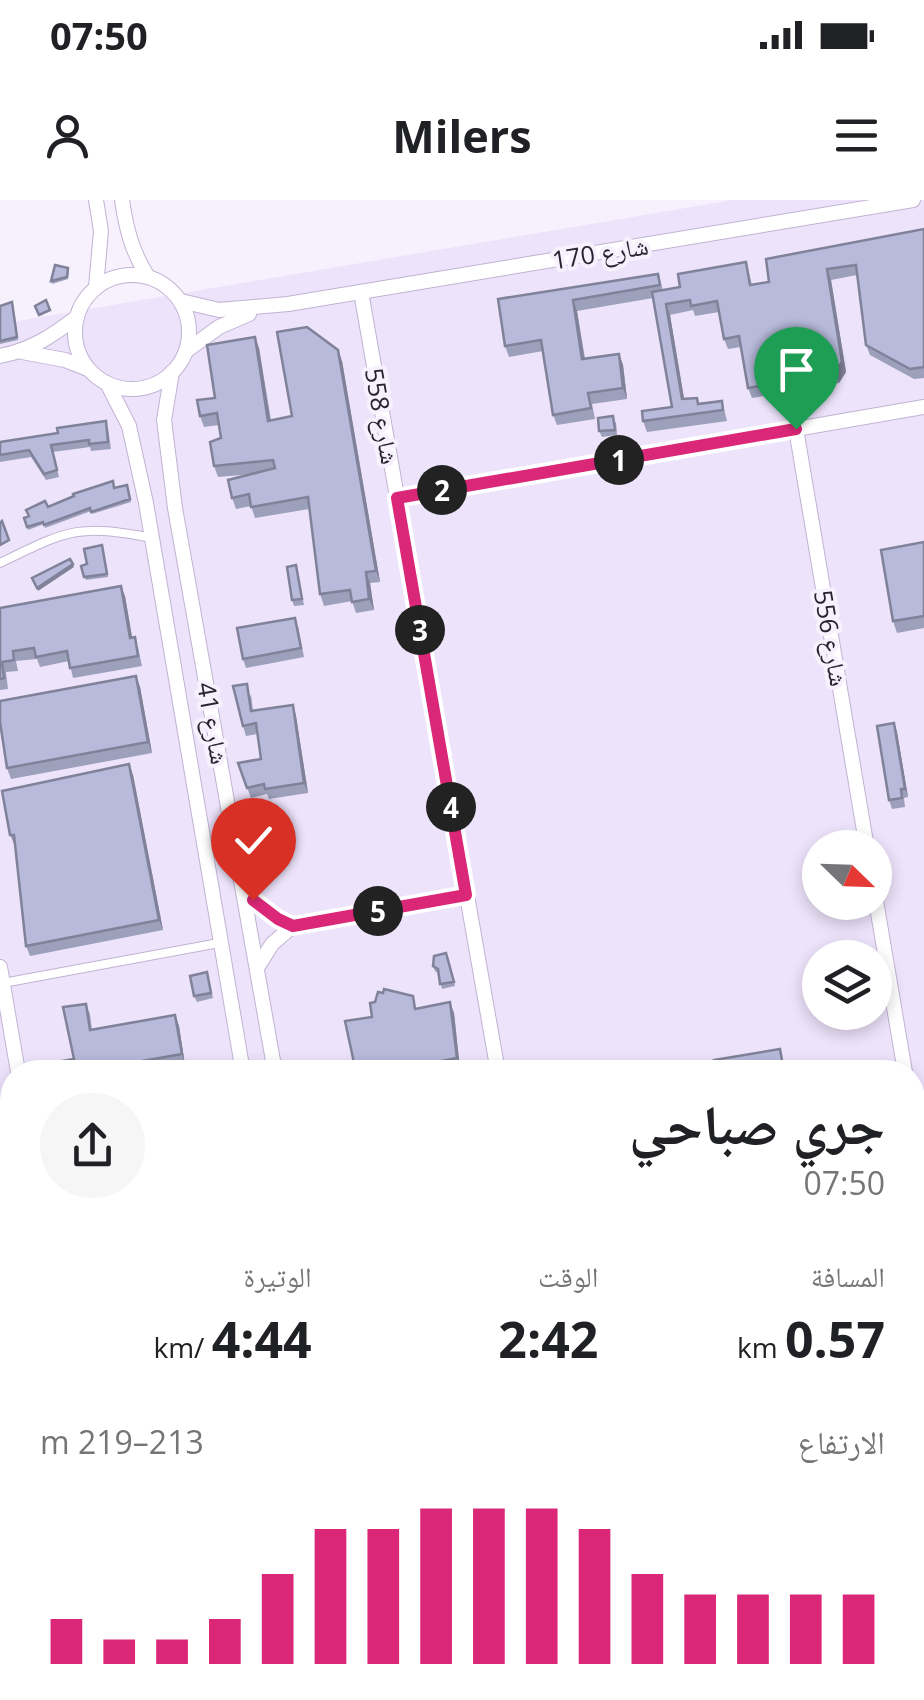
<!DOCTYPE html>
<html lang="ar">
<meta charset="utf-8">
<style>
:root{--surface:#fff;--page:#f6f6f6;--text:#202124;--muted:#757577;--accent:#db2777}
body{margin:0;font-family:"Open Sans","Noto Naskh Arabic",sans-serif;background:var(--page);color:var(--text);direction:rtl;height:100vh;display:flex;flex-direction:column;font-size:38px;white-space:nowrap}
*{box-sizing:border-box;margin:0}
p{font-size:32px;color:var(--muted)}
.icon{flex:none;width:55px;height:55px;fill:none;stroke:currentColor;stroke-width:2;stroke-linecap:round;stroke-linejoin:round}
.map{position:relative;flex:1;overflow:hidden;direction:ltr}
.side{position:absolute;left:0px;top:860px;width:925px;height:640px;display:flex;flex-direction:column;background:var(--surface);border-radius:40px 40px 0 0;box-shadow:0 5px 15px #0003;direction:rtl}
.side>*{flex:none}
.needle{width:65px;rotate:113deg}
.controls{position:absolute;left:802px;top:630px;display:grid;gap:20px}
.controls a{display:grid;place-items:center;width:90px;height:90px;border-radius:50%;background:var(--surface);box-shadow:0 5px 15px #0003;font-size:50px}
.pin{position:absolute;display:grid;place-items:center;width:85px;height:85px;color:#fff;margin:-102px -42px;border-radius:50% 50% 50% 0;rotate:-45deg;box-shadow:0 0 10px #0007}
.pin .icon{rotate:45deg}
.km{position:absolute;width:50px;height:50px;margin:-25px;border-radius:50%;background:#222;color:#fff;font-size:28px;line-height:50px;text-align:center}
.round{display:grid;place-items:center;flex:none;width:105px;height:105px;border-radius:52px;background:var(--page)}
.headline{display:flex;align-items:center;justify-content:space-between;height:170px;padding:0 40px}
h1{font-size:55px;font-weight:700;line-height:75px}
.figures{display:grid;grid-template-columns:repeat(3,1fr);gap:15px;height:170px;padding:10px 40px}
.figures div{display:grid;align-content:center}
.figures b{font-size:50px;font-weight:700}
.figures small{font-size:28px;font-weight:400}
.figures p{font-size:28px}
.chart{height:280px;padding:20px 40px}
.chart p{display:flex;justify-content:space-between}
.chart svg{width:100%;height:180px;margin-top:10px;stroke:var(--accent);stroke-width:6}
.status{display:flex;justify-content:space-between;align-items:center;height:70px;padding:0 50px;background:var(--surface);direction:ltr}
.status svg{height:28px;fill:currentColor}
header{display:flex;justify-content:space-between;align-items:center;height:130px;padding:0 40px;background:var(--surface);font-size:45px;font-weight:700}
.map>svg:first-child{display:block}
.built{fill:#ede3fb;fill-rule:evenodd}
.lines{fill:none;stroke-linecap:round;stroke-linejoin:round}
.service-casing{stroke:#c1b3d3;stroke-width:10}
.minor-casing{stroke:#c1b3d3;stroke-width:16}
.service{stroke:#fff;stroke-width:8}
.minor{stroke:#fff;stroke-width:14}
.wall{fill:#9da0bb}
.shaded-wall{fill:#808299}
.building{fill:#b7bada;stroke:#808299;stroke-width:2.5}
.route-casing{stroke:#fff;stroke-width:20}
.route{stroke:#db2777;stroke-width:12}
.labels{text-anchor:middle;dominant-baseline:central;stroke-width:8;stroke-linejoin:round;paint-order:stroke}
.street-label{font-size:25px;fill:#292430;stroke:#f7f1fe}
</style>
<div class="status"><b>07:50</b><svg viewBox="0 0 49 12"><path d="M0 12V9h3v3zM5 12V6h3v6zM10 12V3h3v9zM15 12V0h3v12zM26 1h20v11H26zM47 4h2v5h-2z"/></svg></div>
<header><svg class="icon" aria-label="menu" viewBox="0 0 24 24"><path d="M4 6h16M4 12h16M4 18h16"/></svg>Milers<svg class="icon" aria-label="person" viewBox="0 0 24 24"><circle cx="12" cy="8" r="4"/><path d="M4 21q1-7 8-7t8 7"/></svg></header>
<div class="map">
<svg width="924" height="1500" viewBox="0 0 924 1500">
<rect width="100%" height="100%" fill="#f7f1fe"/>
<!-- built -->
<path class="built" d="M733 0H924V1500H0V124ZM820 648H875V702H820ZM820 758H875V812H820ZM12 872H912V1488H12Z"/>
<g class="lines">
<!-- service casing -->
<g class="service-casing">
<g id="service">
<path d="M0 363C66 331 77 323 152 338"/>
<polyline points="3,783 219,743"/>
</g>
</g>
<!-- minor casing -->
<g class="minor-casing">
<g id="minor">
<path d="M122 0C126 28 132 52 148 77"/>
<circle cx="132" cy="132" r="57"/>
<polyline points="96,87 101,31 96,0"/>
<polyline points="361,92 498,872"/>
<polyline points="181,101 219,110 288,104 913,0"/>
<polyline points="186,151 219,127 249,114"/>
<polyline points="22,152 65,160 88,169"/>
<path d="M0 156C31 150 52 136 77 117"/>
<polyline points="172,172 164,220 175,308 275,872"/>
<polyline points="107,183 129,226 146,303 243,872"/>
<polyline points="796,229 867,648"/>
<polyline points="397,298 924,207"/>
<polyline points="243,688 265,711 293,726"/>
<polyline points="875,695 905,872"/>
<polyline points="0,767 18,872"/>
<polyline points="257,768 272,744 293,726 466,695"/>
<polyline points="912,918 924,986"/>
<polyline points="0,964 12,961"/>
<polyline points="912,1013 924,1011"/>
<polyline points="121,1488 123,1500"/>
<polyline points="351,1488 353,1500"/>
<polyline points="382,1488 384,1500"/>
<polyline points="604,1488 606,1500"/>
<polyline points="836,1488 838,1500"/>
</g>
</g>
<!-- service -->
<use href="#service" class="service"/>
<!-- minor -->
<use href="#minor" class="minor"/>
</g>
<!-- wall -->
<g class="wall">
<polygon points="924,29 924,178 914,179 870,155 866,145 857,75 831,80 846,172 839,183 752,198 748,188 741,147 728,149 724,139 719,112 695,116 693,110 670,115 684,199 697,198 699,203 722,201 727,221 647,232 643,221 672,207 653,98 577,111 585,158 619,154 623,165 627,199 592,204 595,219 557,225 553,215 543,151 509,157 505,146 498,99 658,74 663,90 680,87 746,62 752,85 769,82"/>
<polygon points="69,71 68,79 52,84 51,81"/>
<polygon points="13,105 18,140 0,144 0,115"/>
<polygon points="259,148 271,220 292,216 342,161 380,382 370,383 374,410 356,413 352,401 324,406 320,394 309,309 255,318 251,306 236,309 232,298 253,274 218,277 214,266 221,238 219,225 204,227 200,216"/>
<polygon points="616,222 617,235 602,237 599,231"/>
<polygon points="108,228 111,249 91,251 90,247 53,252 59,277 46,280 31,257 0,262 0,242"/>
<polygon points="127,285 131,302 92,314 91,311 45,328 44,324 28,330 24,318 48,307"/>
<polygon points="924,342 924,428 897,433 893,421"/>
<polygon points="102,345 108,377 86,380 81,366 87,364"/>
<polygon points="296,365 304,405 294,406 292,400"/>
<polygon points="125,396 132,438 138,447 142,466 73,478 69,461 40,467 37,459 16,461 18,471 6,472 8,489 0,490 0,408"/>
<polygon points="298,426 304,457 246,468 243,459"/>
<polygon points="136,476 140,487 152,553 11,579 7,568"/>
<polygon points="251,494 253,511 293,505 296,516 308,593 269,599 267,594 251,598 238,563 261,559 257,534 246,536 243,526"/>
<polygon points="894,523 897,532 908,597 904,598 905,607 892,609 889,600"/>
<polygon points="133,575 163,730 30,756 26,746 15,646 10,635"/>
<polygon points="446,753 455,786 442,789 438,773 435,771 433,766"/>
<polygon points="207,772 213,798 197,802 194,796"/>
<polygon points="86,804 90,814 92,830 175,815 179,826 185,865 143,872 40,872 74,859"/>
<polygon points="417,809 454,813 460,869 441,872 356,872 372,817"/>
<polygon points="0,1002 8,1007 12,1019 12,1385 0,1387"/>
<polygon points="12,1392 12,1479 0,1481 0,1394"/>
<polygon points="146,1488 313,1488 315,1500 170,1500 169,1495 151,1500"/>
<polygon points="874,1488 924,1500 877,1500"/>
</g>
<!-- shaded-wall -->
<g class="shaded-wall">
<polygon points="827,69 831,80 846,172 839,183 835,172"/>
<polygon points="573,100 577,111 586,170 582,159"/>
<polygon points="666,104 670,115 686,210 682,199"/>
<polygon points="255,137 259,148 272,232 268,221"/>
<polygon points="338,150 342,161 380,382 376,371"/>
<polygon points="619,154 623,165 627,199 623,188"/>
<polygon points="73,364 74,367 38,391 37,388"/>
<polygon points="366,372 370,383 374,410 369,399"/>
<polygon points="121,386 125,396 134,448 130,438"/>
<polygon points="136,476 140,487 152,553 148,542"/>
<polygon points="293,505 296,516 308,593 304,583"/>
<polygon points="894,523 897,532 908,597 905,589"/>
<polygon points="129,564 133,575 163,730 159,720"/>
<polygon points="450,802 454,813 460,869 457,858"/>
<polygon points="175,815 179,826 185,865 182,854"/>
</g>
<!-- building -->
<g class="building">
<polygon points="924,29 924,167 910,169 866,145 856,65 827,69 842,162 835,172 748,188 739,136 724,139 717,101 691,106 690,100 666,104 682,199 697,198 698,204 722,201 723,210 643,221 642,211 672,207 652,92 680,87 678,74 746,62 750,85 769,82 766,59"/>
<polygon points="55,65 68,68 67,77 51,81"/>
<polygon points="658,74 660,85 573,100 582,159 619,154 623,188 588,193 591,208 553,215 541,140 505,146 498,99"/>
<polygon points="46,100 50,110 39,115 35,106"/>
<polygon points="12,102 17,137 0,141 0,106"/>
<polygon points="307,127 338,150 376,371 366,372 369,399 352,402 350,390 320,394 308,297 251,307 249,294 232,298 228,280 275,268 273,260 214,266 210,242 221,238 217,213 200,216 197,200 215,198 207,145 255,137 268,221 292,216 277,132"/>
<polygon points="613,216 615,230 599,231 598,218"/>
<polygon points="106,221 108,242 89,244 89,240 51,245 57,270 44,274 29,250 0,255 0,242 58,233 57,228"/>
<polygon points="113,281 114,288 127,285 130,299 91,312 90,308 44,325 43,322 27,327 24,318 29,316 26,310 45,301 48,307 74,296 73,294"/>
<polygon points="2,321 9,340 0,345 0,323"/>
<polygon points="924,342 924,416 893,421 881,350"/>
<polygon points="102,345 107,374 84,377 81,366 87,364 84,349"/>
<polygon points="70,359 73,364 37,388 32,378"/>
<polygon points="296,365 302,399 292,400 287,367"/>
<polygon points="121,386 130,438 135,437 138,456 70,468 67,451 36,457 34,448 13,451 14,460 2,462 4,478 0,479 0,408"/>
<polygon points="295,418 301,448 243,459 237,428"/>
<polygon points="136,476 148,542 7,568 0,522 0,501"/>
<polygon points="247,484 251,511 293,505 304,583 265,589 264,584 247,588 238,563 261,559 256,523 243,526 233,486"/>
<polygon points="894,523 905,589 901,589 902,598 889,600 877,526"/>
<polygon points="129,564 159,720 26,746 14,635 10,635 2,591"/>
<polygon points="446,753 454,782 440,784 438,769 433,766 434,756"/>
<polygon points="207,772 211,793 194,796 190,776"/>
<polygon points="384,789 413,796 415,809 450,802 457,858 410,867 411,872 356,872 345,821 372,817 370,803 375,802 378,792 383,793"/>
<polygon points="86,804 90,830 175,815 182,854 80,872 40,872 39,865 74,859 63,807"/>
<polygon points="780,849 784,872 716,872 714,860"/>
<polygon points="0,1002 8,1007 12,1030 12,1374 0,1376"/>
<polygon points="924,1050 924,1347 912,1304 912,1052"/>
<polygon points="12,1392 12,1468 0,1470 0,1394"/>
<polygon points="924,1410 924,1500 893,1500 892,1495 876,1498 874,1488 912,1488 912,1412"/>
<polygon points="168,1488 310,1488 313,1500 170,1500"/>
<polygon points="491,1488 562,1488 564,1500 493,1500"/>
<polygon points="644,1488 704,1488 706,1500 646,1500"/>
</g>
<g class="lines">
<!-- route casing -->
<g class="route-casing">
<polyline id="route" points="253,700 278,719 293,726 466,695 397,298 796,229"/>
</g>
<!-- route -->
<use href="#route" class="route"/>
</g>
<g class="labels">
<!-- street labels -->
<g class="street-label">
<text transform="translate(600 52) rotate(-9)">شارع 170</text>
<text transform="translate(383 216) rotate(80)">شارع 558</text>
<text transform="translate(832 438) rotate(80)">شارع 556</text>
<text transform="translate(214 523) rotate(80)">شارع 41</text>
</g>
</g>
</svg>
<div class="controls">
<a><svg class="needle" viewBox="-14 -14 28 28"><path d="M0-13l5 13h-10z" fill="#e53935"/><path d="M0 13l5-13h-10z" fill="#757577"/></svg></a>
<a><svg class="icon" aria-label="layers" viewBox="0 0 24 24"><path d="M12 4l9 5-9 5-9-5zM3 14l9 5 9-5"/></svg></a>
</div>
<div class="pin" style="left:796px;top:229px;background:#1e9e55"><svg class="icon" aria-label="arrive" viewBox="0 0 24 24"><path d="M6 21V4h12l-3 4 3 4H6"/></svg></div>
<div class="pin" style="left:253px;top:700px;background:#d93025"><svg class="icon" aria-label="check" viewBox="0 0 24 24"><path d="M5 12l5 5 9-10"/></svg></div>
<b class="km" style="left:619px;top:260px">1</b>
<b class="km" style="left:442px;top:290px">2</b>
<b class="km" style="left:420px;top:430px">3</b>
<b class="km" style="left:451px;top:607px">4</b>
<b class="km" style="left:378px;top:711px">5</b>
<section class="side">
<div class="headline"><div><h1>جري صباحي</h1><p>07:50</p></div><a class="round"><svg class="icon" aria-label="share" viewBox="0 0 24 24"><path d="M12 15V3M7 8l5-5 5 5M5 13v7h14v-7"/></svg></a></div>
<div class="figures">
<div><p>المسافة</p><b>0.57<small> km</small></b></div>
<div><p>الوقت</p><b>2:42</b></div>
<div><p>الوتيرة</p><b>4:44<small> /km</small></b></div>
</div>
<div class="chart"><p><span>الارتفاع</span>213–219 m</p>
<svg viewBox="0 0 160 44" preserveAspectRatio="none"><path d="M5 44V33M15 44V38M25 44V38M35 44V33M45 44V22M55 44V11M65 44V11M75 44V6M85 44V6M95 44V6M105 44V11M115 44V22M125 44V27M135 44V27M145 44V27M155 44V27"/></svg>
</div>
</section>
</div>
